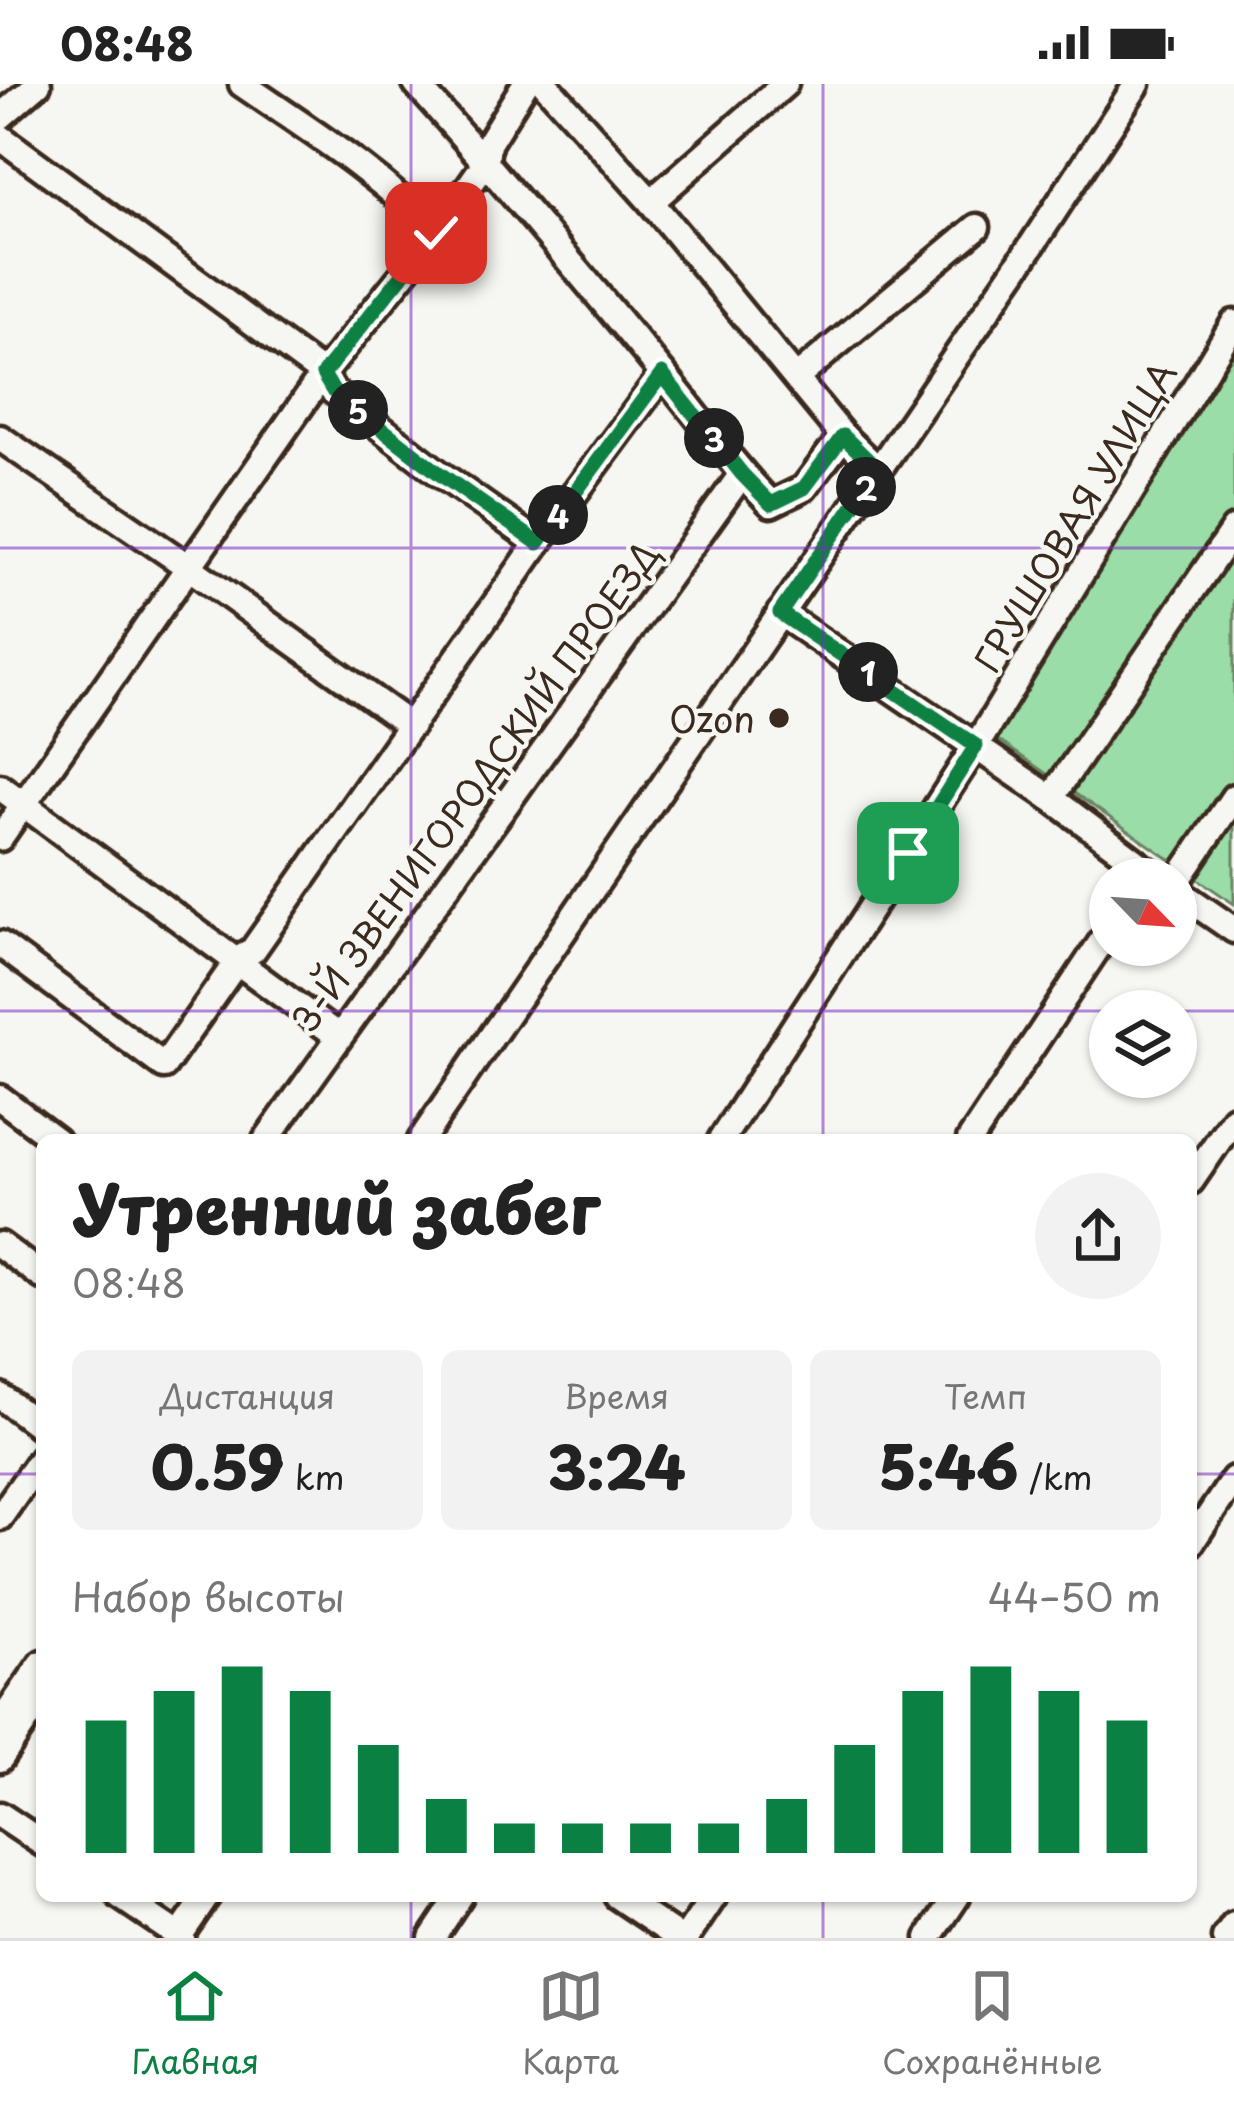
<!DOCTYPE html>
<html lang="ru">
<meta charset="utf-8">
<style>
:root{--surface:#fff;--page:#f2f2f2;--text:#222;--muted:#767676;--line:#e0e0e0;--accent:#0b8043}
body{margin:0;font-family:"Playpen Sans",sans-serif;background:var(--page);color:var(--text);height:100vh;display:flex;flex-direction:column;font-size:45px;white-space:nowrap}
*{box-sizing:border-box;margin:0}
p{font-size:39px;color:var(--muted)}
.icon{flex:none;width:66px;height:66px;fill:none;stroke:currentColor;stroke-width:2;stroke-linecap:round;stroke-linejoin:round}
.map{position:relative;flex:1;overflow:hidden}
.details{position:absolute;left:36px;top:1050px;width:1161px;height:768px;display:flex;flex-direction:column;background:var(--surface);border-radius:18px;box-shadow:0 3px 9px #0004}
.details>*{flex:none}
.needle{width:78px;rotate:115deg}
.buttons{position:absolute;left:1089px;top:774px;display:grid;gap:24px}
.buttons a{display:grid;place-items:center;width:108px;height:108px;border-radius:50%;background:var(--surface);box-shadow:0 3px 9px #0004;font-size:60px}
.pin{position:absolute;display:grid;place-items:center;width:102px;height:102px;color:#fff;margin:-51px;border-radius:24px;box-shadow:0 6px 18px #0006}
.km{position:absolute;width:60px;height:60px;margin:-30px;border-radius:50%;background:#222;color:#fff;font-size:33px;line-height:60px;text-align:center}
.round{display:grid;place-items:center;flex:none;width:126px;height:126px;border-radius:63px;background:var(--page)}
.head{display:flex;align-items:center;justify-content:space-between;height:204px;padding:0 36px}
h1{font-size:66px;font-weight:800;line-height:90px}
.figures{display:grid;grid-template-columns:repeat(3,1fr);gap:18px;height:204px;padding:12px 36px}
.figures div{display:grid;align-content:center;border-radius:18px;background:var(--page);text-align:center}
.figures b{font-size:60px;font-weight:800}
.figures small{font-size:33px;font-weight:400}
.figures p{font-size:33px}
.chart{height:336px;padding:24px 36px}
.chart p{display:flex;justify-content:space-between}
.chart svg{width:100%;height:216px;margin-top:12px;stroke:var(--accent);stroke-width:6}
.status{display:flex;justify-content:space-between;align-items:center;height:84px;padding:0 60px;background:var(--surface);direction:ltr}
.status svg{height:33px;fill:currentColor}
.dock{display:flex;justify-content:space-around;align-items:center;height:168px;border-top:3px solid var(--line);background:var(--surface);font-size:33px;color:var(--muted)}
.dock a{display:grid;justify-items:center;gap:6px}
.dock .current{color:var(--accent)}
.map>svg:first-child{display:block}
.green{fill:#9bdda8;stroke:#6b8463;stroke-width:3}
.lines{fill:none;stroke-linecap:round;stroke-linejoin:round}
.minor-casing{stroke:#3b2a1e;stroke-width:33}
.minor{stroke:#f6f6f2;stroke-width:24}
.route-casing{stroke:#fff;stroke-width:24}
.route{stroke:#0b8043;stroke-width:15}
.grid{fill:none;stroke:#7b2cbf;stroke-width:3;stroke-opacity:0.55}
.poi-dot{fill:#3b2a1e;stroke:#f6f6f2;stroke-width:4.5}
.labels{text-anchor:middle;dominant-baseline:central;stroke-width:9;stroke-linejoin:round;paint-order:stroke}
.street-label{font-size:36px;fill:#3b2a1e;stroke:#f6f6f2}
.poi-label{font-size:36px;fill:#3b2a1e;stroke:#f6f6f2;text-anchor:end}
</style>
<div class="status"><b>08:48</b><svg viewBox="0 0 49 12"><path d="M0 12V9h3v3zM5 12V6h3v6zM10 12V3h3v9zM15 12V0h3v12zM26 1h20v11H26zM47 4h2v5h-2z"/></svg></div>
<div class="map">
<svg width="1234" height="1854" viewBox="0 0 1234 1854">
<rect width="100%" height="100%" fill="#f6f6f2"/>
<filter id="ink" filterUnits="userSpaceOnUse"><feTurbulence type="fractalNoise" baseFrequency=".00833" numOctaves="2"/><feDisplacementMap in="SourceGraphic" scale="24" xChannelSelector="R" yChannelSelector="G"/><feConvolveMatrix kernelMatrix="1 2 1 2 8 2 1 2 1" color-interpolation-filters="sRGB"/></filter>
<g filter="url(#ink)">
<!-- green -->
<polygon class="green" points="1234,239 1234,820 985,647"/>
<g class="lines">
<!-- minor casing -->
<g class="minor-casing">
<g id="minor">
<path d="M242 0C309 46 380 90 436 149"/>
<path d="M416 0C500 93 580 189 660 286 697 331 730 378 771 420L804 404 843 352"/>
<polyline points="545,0 651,118 843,352 878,386"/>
<polyline points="0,33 38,0"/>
<polyline points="0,53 323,290 333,307 440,390 538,459"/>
<polyline points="651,118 785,0"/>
<polyline points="796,294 977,143"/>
<polyline points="0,354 190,484 411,642"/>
<polyline points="780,529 1051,714 1159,795"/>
<polyline points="0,703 338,952"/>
<polyline points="1051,714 1234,445"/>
<polyline points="0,754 323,290 436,149 486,78 488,60 525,0"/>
<polyline points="1176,799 1234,713"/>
<polyline points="1176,806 1234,846"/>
<polyline points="0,860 164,982 238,876 253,866 538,459 663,290"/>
<polyline points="0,1014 56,1056"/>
<polyline points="266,1056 742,390"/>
<polyline points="421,1056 1030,164 1137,0"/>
<polyline points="721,1056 976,662 1234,239"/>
<polyline points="970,1056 1110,845"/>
<polyline points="1191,1097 1234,1034"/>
<polyline points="0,1161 42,1192"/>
<polyline points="0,1312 42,1344"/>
<polyline points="0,1433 42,1373"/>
<polyline points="1191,1459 1234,1395"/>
<polyline points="0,1640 42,1579"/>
<polyline points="0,1675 42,1613"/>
<polyline points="0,1731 42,1759"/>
<polyline points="120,1812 182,1854"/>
<polyline points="617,1812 679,1854"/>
<polyline points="178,1854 207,1812"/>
<polyline points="432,1854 460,1812"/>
<polyline points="686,1854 714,1812"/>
<polyline points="929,1854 957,1812"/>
<polyline points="1225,1854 1234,1841"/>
</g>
</g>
<!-- minor -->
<use href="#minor" class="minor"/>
</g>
</g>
<g class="lines" filter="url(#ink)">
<!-- route casing -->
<g class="route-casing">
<polyline id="route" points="436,149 323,290 333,307 440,390 538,459 662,290 742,390 771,420 804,404 843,352 878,386 780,529 976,662 908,769"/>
</g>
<!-- route -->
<use href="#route" class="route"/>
</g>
<!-- grid -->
<path class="grid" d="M411 0V1056M823 0V1056M0 464H1234M0 927H1110M1110 927H1176M1176 927H1234M0 1390H42M1191 1390H1234M411 1812V1854M823 1812V1854"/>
<!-- markers -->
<circle class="poi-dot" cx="779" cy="634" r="12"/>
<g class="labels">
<!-- street labels -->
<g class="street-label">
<text transform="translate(1074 432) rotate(-59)">ГРУШОВАЯ УЛИЦА</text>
<text transform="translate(474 702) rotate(-54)">3-Й ЗВЕНИГОРОДСКИЙ ПРОЕЗД</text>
</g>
<!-- poi labels -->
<g class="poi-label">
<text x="755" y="634">Ozon</text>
</g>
</g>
</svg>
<div class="buttons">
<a><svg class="needle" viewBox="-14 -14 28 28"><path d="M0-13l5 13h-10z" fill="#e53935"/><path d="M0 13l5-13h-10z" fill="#767676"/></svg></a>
<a><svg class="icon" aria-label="layers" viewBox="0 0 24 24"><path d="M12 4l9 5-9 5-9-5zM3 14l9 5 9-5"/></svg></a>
</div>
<div class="pin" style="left:908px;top:769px;background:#1e9e55"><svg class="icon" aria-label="arrive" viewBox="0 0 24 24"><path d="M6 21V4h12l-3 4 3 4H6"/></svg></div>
<div class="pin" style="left:436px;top:149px;background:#d93025"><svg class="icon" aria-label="check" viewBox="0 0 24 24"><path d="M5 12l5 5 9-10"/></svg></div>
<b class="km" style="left:868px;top:588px">1</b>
<b class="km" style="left:866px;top:403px">2</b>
<b class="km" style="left:714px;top:354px">3</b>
<b class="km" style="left:558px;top:431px">4</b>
<b class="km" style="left:358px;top:326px">5</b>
<section class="details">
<div class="head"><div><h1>Утренний забег</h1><p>08:48</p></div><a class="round"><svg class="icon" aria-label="share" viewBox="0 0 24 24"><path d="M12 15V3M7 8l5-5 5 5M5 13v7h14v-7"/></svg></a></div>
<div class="figures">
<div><p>Дистанция</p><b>0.59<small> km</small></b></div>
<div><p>Время</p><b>3:24</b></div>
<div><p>Темп</p><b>5:46<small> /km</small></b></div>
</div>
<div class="chart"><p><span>Набор высоты</span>44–50 m</p>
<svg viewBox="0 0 160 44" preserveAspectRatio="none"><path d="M5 44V17M15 44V11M25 44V6M35 44V11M45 44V22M55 44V33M65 44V38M75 44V38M85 44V38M95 44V38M105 44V33M115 44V22M125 44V11M135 44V6M145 44V11M155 44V17"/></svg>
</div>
</section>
</div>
<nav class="dock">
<a class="current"><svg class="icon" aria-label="home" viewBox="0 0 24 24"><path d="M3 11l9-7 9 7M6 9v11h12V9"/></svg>Главная</a>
<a><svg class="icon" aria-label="map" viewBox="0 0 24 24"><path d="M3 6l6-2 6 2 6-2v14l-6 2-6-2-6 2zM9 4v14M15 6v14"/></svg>Карта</a>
<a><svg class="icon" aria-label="saved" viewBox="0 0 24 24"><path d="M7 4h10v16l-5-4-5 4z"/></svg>Сохранённые</a>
</nav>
